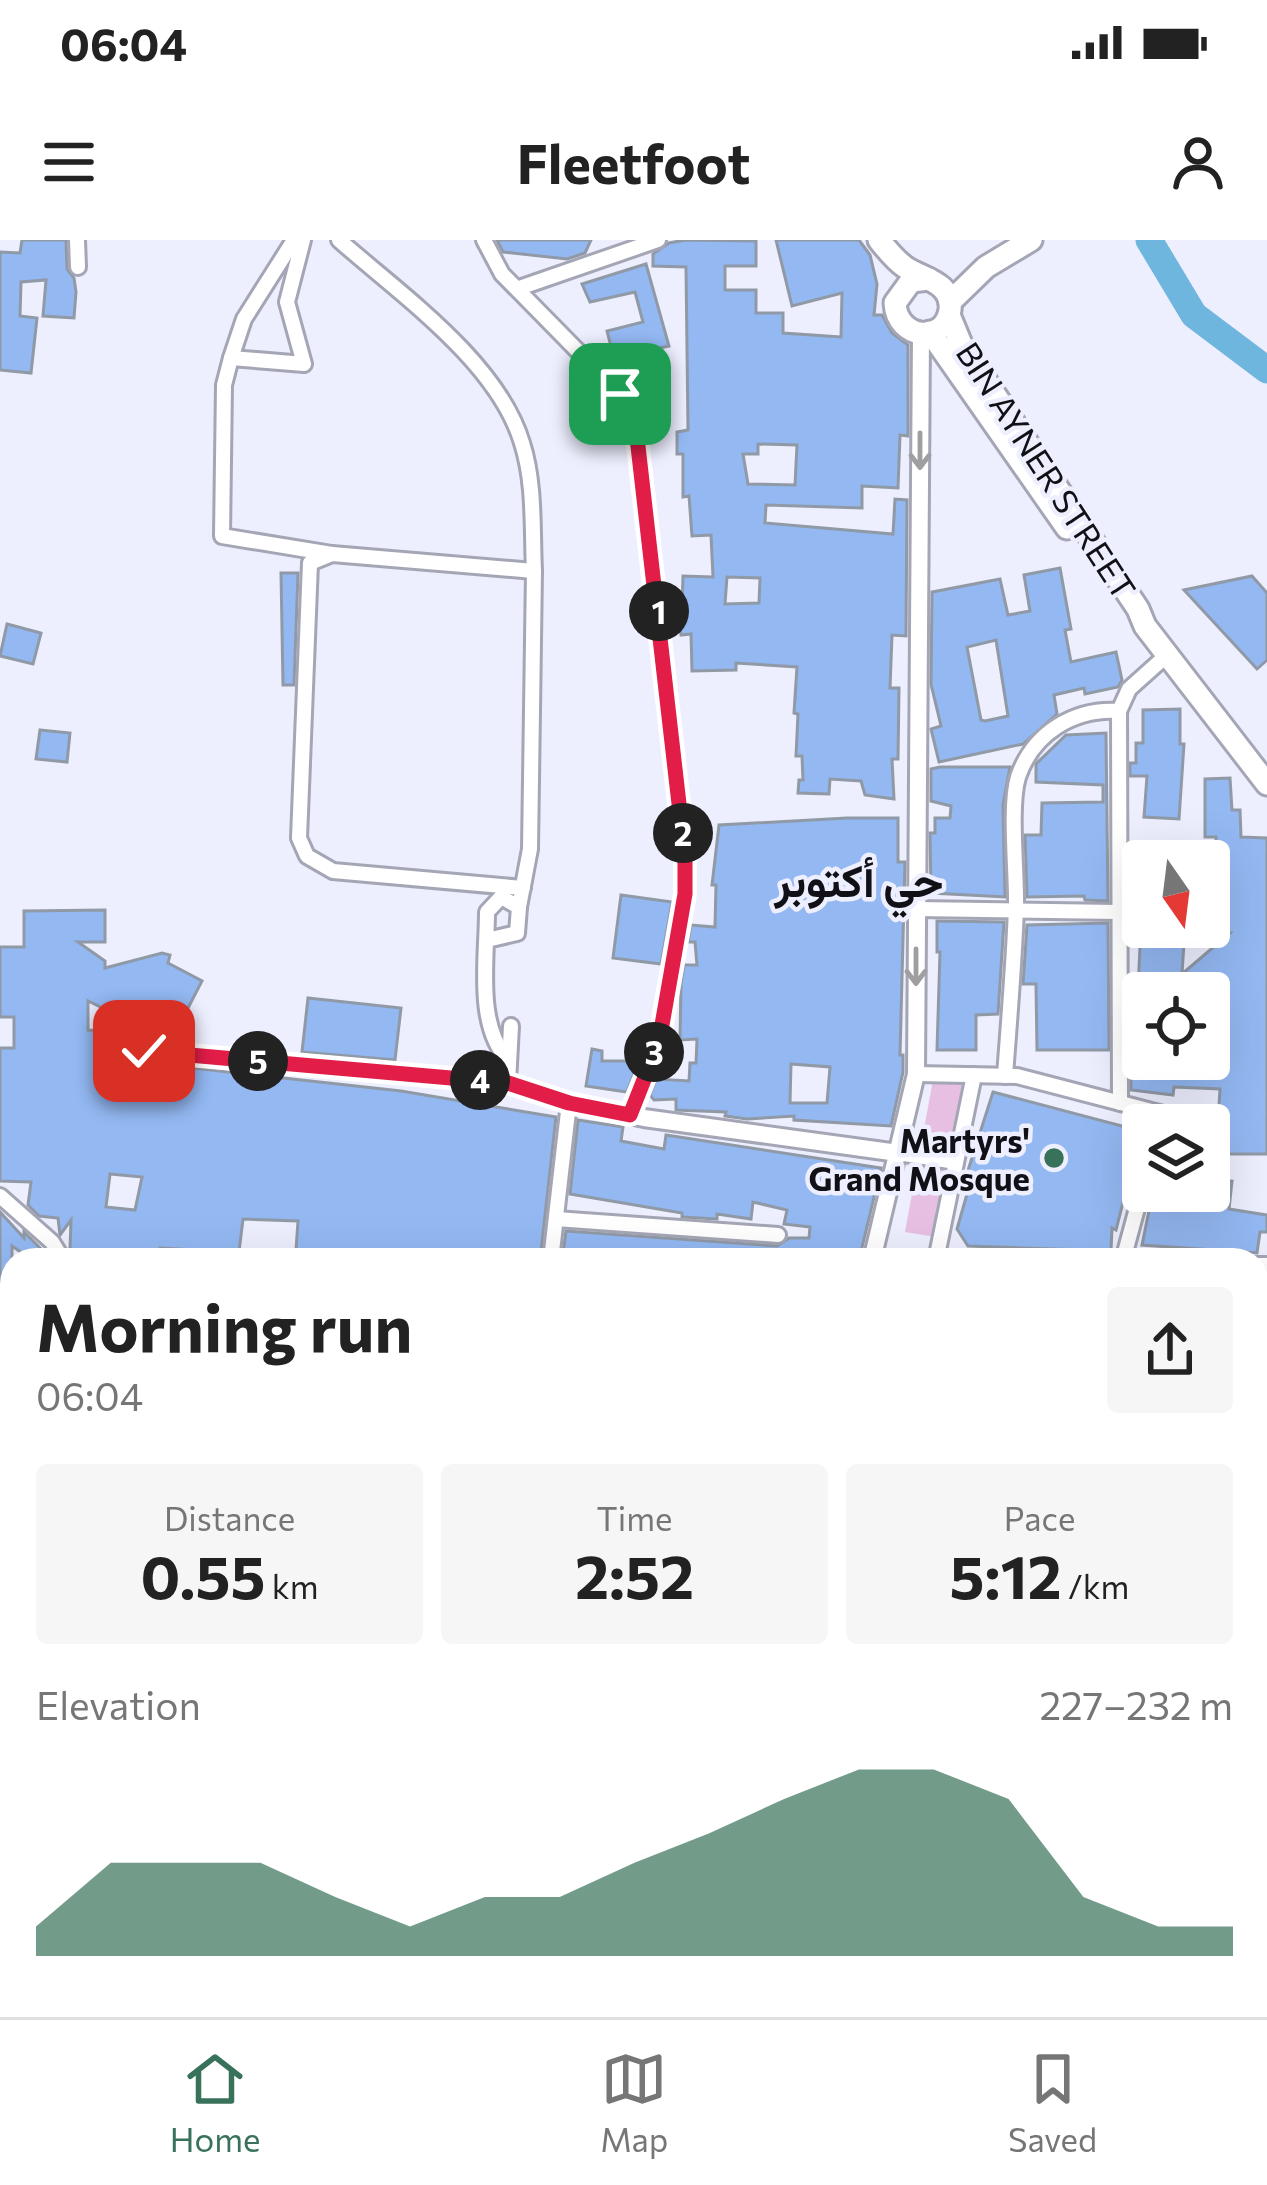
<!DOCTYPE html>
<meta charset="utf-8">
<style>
:root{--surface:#fff;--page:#f6f6f6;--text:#222;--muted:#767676;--line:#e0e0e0;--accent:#39725a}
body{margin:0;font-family:Commissioner,Vazirmatn,sans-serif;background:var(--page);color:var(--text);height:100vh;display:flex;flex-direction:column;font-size:45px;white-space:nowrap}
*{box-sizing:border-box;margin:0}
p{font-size:39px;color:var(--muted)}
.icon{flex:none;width:66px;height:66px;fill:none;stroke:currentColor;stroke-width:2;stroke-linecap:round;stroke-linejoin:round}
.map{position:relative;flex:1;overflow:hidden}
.sheet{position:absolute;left:0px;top:1008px;width:1269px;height:771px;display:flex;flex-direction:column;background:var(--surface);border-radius:36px 36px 0 0;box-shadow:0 12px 48px #0002}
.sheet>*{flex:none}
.needle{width:78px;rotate:166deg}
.tools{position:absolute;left:1122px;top:600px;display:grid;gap:24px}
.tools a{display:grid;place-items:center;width:108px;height:108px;border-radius:12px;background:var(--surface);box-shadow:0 12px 48px #0002;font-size:60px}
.pin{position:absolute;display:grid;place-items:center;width:102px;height:102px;color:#fff;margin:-51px;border-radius:24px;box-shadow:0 6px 18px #0006}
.km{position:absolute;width:60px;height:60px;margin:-30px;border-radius:50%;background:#222;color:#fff;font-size:33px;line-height:60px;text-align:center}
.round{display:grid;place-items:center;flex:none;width:126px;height:126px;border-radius:12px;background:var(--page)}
.head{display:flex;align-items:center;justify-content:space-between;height:204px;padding:0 36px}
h1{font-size:66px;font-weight:700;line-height:90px}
.stats{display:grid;grid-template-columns:repeat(3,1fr);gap:18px;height:204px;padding:12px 36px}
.stats div{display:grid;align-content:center;border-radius:12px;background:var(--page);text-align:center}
.stats b{font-size:60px;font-weight:700}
.stats small{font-size:33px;font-weight:400}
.stats p{font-size:33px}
.chart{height:336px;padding:24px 36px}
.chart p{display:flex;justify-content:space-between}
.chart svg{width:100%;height:216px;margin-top:12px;fill:var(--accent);opacity:.7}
.status{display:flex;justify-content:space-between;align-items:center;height:84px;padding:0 60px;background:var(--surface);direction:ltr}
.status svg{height:33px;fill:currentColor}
header{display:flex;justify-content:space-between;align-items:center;height:156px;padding:0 36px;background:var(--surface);font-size:54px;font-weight:700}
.tabs{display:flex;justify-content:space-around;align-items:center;height:168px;border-top:3px solid var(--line);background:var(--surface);font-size:33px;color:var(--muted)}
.tabs a{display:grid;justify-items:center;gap:6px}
.tabs .active{color:var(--accent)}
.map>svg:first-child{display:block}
.green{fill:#e6bfe2}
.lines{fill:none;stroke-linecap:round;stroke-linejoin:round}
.river{stroke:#6fb6df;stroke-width:27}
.building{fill:#93b8f2;stroke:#9099a6;stroke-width:3;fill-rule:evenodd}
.minor-casing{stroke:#a5a6b5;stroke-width:20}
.tertiary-casing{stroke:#a5a6b5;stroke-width:22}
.trunk-casing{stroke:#a5a6b5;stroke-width:27}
.minor{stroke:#fff;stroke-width:14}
.tertiary{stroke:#fff;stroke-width:16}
.trunk{stroke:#fff;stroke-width:21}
.oneway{stroke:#9f9fa2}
.route-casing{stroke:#fff;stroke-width:24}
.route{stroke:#e11d48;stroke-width:15}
.poi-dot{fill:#39725a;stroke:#edeefe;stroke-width:4.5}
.labels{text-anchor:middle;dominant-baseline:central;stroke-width:9;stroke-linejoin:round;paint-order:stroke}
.street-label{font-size:33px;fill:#101016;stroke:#edeefe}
.poi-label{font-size:33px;font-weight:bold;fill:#101016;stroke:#edeefe;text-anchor:end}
.district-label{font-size:45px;font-weight:bold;fill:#101016;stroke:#edeefe}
</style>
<div class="status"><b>06:04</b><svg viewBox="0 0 49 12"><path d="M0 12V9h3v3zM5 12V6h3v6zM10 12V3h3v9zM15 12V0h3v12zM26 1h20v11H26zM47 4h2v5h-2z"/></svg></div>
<header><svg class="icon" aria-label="menu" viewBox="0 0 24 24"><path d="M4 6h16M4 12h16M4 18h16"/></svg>Fleetfoot<svg class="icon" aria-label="person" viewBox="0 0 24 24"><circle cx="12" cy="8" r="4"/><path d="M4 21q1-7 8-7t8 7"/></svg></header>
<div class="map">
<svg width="1267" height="1777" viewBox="0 0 1267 1777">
<rect width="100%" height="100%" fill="#edeefe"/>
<!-- green -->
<polygon class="green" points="982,839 948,999 905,992 933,840"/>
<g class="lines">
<!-- river -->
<polyline class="river" points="1149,0 1194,75 1267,130"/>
</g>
<!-- building -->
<g class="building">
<polygon points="22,0 66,0 67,29 74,38 76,52 74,78 43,76 46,40 21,42 20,76 37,78 31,133 0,130 0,12 20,13"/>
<polygon points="497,0 591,0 585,13 567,19 503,12"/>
<path d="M685 0 756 1V26H725V50H756V73H783V93L841 97 842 53 792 66 776 0H859L870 15 877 44 874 75H882L892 93 908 105V196L900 195 898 248 862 246V268L766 265 765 283 893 294 895 259 907 260 906 396 892 395 890 448H899L898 519H892L894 559 865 555 861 541 830 539 829 554 798 553 799 540H803L802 516H796L798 474 794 473 797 427 736 423V430L692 431 691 394 681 395 678 366H682L683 336 713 337 711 295 692 296 689 256 683 257V214H677V192L688 190 686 27 653 26V14L669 3ZM758 204 797 205 795 245 748 244 743 214H758ZM727 337 760 338 759 363 725 364Z"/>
<polygon points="646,24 669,106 614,118 607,91 643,82 635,52 590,62 582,44"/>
<path d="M1060 328 1071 389 1065 390 1071 422 1116 412 1122 440 1118 447 1085 454 1084 448 1054 455 1057 474 1023 504 939 522 931 489 941 486 931 444 932 352 1000 339 1008 375 1030 371 1024 335ZM996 400 1008 476 985 481 981 480 967 407Z"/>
<polygon points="281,333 298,333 294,445 283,445"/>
<polygon points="1252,336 1267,353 1267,420 1257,429 1184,350"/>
<polygon points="7,384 41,393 33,424 0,416"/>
<polygon points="1180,469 1180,504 1184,504 1179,579 1144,577 1147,536 1130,536 1130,523 1136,523 1136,503 1143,503 1143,470"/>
<polygon points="40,490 70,493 67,522 36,519"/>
<polygon points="1106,493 1108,661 1085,660 1084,656 1027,657 1025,595 1041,595 1042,563 1103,562 1103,545 1036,542 1036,524 1066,495"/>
<polygon points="940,527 1010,527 1003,565 1005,657 931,653 930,593 935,593 935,578 950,578 951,566 931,561 931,529"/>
<path d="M1230 538 1232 570H1240L1241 597 1267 598V914H1216L1220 849 1174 847 1173 855 1131 850V749H1138L1141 687H1185L1182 734 1230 693 1209 692V634H1215L1216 597H1205V539ZM1143 753H1209V819H1192V826L1143 819Z"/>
<path d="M847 578H898V622H905L900 815H903V832L891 886 794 880V876L747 879 725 876 726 872 676 870V859L654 860 650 855 656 839 689 841 690 823H696L697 799 680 800 681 744 684 725H697L695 702H688L691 685 715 687 716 645H712L719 585ZM791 824 830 827 827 863H790Z"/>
<polygon points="621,655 672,662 661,724 613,718"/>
<path d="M105 670V702H78L105 721V728L162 713 170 715 168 723 202 741 171 801 88 761V790L101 791 100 802 132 807V815L138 822 401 851 556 877 540 1020H361L333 1016V1012L296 1010 298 981 243 979 238 1020H194V1010L160 1008 159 1020H74L70 1009 71 980 60 995 58 978 39 976 28 965 31 942 0 941V808H14V777H0V707H24V671ZM110 934 142 937 135 970 106 967Z"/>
<polygon points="937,681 1004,682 998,774 976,775 976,810 937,810 940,712 937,712"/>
<polygon points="1108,683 1109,810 1037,810 1036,744 1023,744 1027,685"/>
<polygon points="308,758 401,768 395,820 302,812"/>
<polygon points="592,809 602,811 602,821 639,821 627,852 586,846"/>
<polygon points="993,852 1141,891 1116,990 1112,988 1111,1011 968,1006 957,989 969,947 963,946"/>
<polygon points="578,880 623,887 621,901 664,909 666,895 881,928 859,1020 562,1020 566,991 777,1006 789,998 809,998 810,987 784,984 787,970 753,962 751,979 717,974 717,979 682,977 682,973 570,954"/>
<polygon points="1209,939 1232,941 1229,969 1267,975 1267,992 1260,992 1257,1013 1142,1005 1153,951 1209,951"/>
<polygon points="0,972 24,998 24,992 46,1014 42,1020 32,1020 12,1006 12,1062 0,1067"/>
</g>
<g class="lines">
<!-- minor casing -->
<g class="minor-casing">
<g id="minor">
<polyline points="77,0 78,27"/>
<polyline points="303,0 287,62 304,124 231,118 224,145 222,296 332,314"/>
<path d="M339 0C400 54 498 122 522 203 535 243 532 289 534 331"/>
<polyline points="484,0 502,34 620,154 636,189 685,616 685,654 659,802 630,875"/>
<polyline points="519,48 658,0"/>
<polyline points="231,118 244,79 294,0"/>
<polyline points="519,667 530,609 534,331 332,314 310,323 299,598 307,616 333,631 523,648"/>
<polyline points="917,669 1118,672"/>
<path d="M487 700 517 693 519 667 501 657 487 672C487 718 475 786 509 821"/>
<polyline points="916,834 1017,836 1163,874 1160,885"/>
<path d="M1005 836C1009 780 1014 724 1016 668 1017 634 1009 567 1018 537 1033 493 1074 468 1119 471"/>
<polyline points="508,843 511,786"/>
<polyline points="1120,863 1119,471 1129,449 1167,415"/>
<polyline points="898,913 956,922"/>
<polyline points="0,956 52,1002 63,1020"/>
<polyline points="556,979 778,995"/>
<polyline points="551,1020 569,863"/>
<polyline points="936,1020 974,835"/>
<polyline points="1123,1020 1143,946"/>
<polyline points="0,1120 12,1117"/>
<polyline points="0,1342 12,1346"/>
<polyline points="0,1553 12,1561"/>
<polyline points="1257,1612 1267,1610"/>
<polyline points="0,1644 12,1648"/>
<polyline points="0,1730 12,1736"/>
<polyline points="80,1767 102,1777"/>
<polyline points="451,1777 471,1767"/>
<polyline points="623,1777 639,1768"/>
<polyline points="1250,1777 1250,1767"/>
</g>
</g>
<!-- tertiary casing -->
<g class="tertiary-casing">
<g id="tertiary">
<polyline points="144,811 508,843 569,863 644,878 898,913"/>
<polyline points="872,1020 916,834 921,94"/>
<polyline points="1257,1026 1267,1026"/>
<polyline points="769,1777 771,1767"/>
<polyline points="854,1777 856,1767"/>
</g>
</g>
<!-- trunk casing -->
<g class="trunk-casing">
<g id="trunk">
<path d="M879 0C887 10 895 20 905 27 922 39 953 42 950 70 945 104 897 100 895 63L911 41 929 39"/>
<polyline points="950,62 986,27 1031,0"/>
<polyline points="949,75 961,104 1138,369 1145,386 1267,544"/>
<polyline points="930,92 1067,288"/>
<polyline points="1257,1358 1267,1295"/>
<polyline points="1257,1488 1267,1437"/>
<polyline points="1024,1777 1052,1767"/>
<polyline points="1070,1777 1093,1767"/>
</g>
</g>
<!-- minor -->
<use href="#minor" class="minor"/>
<!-- tertiary -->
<use href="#tertiary" class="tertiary"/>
<!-- trunk -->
<use href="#trunk" class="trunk"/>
</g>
<!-- one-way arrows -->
<defs><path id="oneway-shaft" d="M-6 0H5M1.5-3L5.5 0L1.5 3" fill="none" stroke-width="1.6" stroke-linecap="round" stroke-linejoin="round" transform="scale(3)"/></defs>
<g class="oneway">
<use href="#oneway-shaft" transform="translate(920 211) rotate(90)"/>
<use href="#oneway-shaft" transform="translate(916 727) rotate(90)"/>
</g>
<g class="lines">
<!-- route casing -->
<g class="route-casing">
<polyline id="route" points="144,811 508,843 569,863 630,875 659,802 685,654 685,616 636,189 620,154"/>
</g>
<!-- route -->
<use href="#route" class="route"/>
</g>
<!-- markers -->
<circle class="poi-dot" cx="1054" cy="918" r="12"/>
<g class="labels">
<!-- street labels -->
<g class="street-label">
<text transform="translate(1047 230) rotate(57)">BIN AYNER STREET</text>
</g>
<!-- poi labels -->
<g class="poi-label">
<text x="1030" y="899">Martyrs'<tspan x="1030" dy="38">Grand Mosque</tspan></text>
</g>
<!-- district labels -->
<g class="district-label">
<text x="859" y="638">حي أكتوبر</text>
</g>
</g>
</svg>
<div class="tools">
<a><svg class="needle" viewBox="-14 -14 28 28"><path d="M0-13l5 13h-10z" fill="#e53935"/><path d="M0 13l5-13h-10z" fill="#767676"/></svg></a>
<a><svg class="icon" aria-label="locate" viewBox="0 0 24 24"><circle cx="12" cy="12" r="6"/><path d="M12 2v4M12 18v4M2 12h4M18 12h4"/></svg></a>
<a><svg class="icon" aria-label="layers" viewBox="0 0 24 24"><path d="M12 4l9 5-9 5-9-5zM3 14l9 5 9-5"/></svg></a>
</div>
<div class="pin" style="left:620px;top:154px;background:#1e9e55"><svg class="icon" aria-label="arrive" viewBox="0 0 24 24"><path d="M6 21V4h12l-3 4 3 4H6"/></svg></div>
<div class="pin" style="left:144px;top:811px;background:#d93025"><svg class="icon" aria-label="check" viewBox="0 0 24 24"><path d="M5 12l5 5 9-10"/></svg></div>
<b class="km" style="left:659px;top:371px">1</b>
<b class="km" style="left:683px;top:593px">2</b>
<b class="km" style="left:654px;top:812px">3</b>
<b class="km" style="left:480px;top:840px">4</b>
<b class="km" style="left:258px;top:821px">5</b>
<section class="sheet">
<div class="head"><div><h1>Morning run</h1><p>06:04</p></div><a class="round"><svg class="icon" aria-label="share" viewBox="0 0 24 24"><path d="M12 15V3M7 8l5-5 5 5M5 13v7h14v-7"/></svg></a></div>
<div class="stats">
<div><p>Distance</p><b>0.55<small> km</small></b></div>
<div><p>Time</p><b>2:52</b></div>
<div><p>Pace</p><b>5:12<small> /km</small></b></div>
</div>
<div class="chart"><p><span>Elevation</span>227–232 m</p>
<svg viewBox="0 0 160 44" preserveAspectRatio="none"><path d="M0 44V38L10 25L20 25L30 25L40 32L50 38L60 32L70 32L80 25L90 19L100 12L110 6L120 6L130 12L140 32L150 38L160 38V44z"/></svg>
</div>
</section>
</div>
<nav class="tabs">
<a class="active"><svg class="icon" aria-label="home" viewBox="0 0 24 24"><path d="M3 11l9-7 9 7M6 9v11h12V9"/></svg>Home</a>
<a><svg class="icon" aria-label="map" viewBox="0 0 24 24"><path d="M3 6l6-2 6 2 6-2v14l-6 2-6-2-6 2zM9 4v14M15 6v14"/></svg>Map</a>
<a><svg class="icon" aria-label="saved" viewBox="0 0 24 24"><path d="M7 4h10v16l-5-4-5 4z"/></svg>Saved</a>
</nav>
